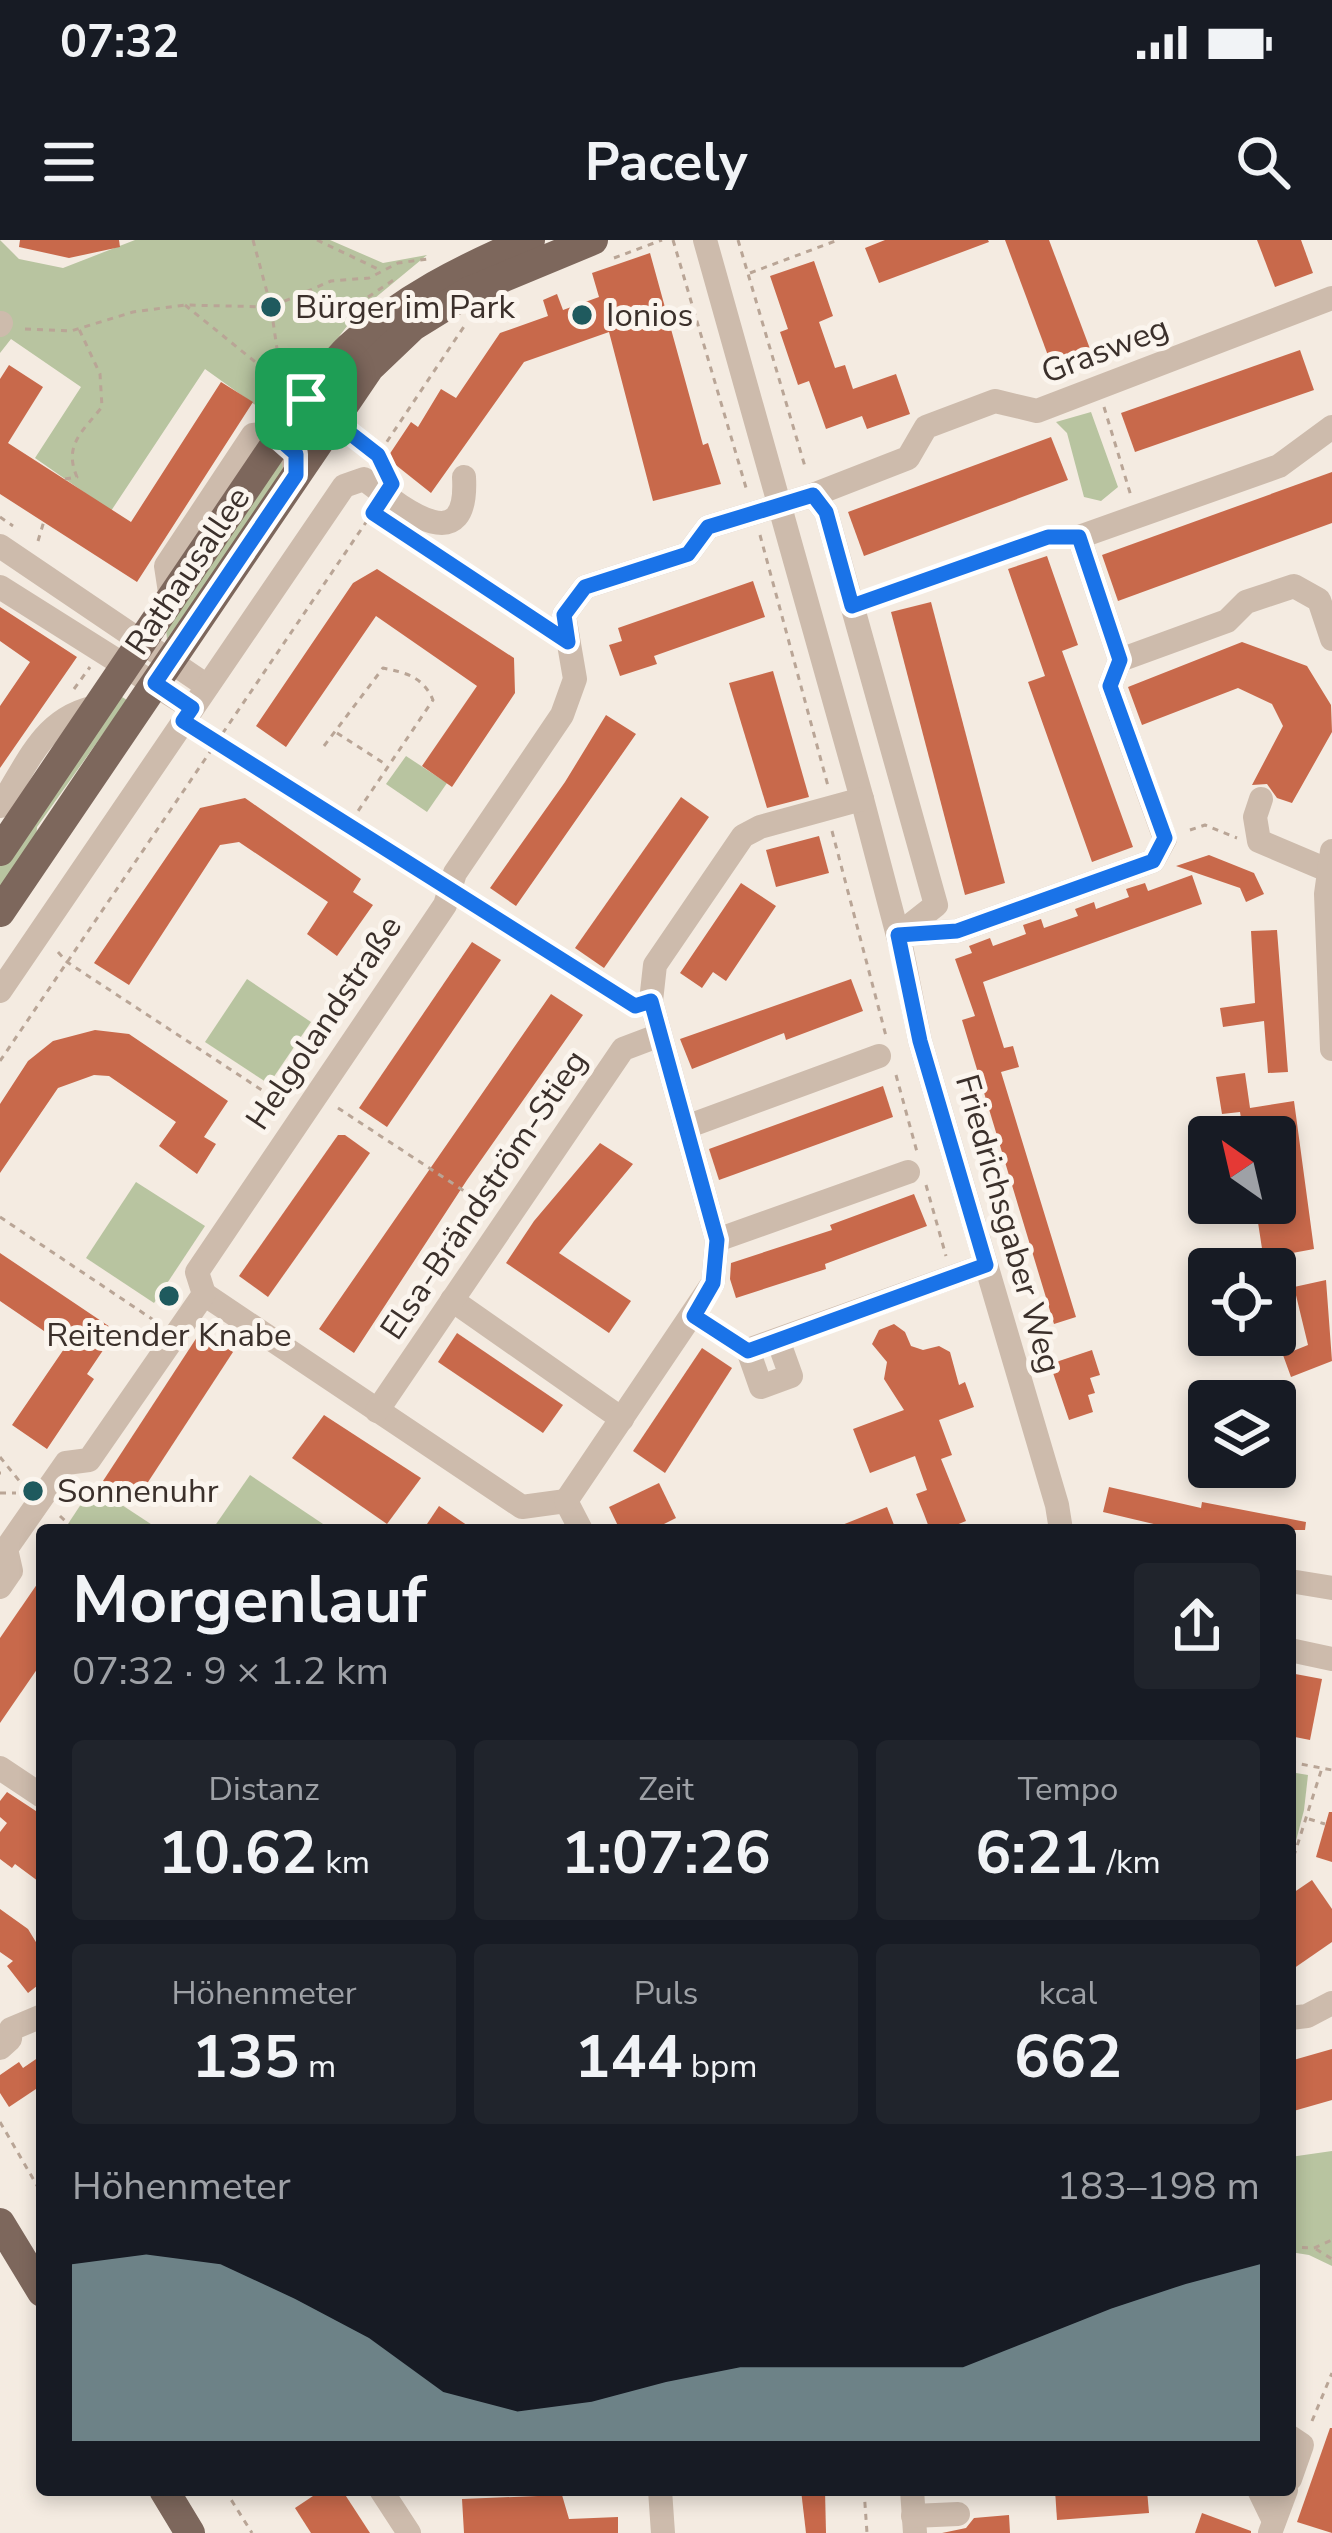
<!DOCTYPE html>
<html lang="de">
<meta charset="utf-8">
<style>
:root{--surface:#171b24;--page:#20242c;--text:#f1f3f6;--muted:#9ea1a6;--accent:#92aeb2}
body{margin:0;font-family:"Nunito Sans",sans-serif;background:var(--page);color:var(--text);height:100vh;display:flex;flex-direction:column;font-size:45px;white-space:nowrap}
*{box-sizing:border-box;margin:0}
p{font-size:39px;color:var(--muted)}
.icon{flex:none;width:66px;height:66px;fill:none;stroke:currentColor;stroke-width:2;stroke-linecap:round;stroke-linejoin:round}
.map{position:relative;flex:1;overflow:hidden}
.side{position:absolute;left:36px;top:1284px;width:1260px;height:972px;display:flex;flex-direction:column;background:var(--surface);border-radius:12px;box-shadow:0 6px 18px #0003}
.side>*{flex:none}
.needle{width:78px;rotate:326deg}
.controls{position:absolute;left:1188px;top:876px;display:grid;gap:24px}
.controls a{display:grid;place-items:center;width:108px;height:108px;border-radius:12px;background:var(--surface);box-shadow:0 6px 18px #0003;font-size:60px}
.pin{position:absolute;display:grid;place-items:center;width:102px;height:102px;color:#fff;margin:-51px;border-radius:24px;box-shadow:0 6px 18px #0006}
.round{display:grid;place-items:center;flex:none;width:126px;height:126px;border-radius:12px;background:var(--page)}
.overview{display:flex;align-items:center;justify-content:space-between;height:204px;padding:0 36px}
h1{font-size:66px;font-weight:700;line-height:90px}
.figures{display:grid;grid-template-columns:repeat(3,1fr);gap:18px;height:204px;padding:12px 36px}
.figures div{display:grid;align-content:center;border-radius:12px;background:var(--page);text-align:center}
.figures b{font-size:60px;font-weight:700}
.figures small{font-size:33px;font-weight:400}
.figures p{font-size:33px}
.chart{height:336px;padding:24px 36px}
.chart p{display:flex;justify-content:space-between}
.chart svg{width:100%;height:216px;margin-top:12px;fill:var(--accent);opacity:.7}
.status{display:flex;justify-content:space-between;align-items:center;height:84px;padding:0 60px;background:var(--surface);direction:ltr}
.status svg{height:33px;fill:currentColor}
header{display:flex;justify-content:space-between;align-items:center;height:156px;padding:0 36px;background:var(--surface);font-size:54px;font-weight:700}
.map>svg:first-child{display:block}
.green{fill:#b8c4a0}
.building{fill:#c8694b}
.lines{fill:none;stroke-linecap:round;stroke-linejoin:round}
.path{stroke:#b9a596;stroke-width:3;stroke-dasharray:6 6;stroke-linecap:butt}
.minor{stroke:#cdbbac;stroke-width:24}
.major{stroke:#7d675c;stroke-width:30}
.route-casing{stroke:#fff;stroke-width:24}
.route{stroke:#1a73e8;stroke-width:15}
.poi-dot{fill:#1f5a5e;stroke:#fbf5ee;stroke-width:4.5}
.labels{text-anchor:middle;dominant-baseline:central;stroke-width:10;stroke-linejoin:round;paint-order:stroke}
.poi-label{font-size:33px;fill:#3b302b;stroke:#fbf5ee;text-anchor:start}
.street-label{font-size:33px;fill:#3b302b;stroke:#fbf5ee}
</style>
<div class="status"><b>07:32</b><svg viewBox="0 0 49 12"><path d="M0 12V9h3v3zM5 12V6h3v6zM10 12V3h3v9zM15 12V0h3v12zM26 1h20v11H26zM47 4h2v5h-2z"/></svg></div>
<header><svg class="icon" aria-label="menu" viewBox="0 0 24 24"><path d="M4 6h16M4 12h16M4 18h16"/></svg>Pacely<svg class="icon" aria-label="search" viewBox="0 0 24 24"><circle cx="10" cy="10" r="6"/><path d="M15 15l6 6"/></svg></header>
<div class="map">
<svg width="1332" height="2293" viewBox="0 0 1332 2293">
<rect width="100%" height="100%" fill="#f4ebe1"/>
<!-- green -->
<g class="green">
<polygon points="0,0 19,19 63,28 135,0 330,0 383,23 427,15 358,72 275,179 205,129 111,271 35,218 81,147 11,99 0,113"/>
<polygon points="1091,172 1118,247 1101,261 1084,257 1067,193 1056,182"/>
<polygon points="284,211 283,233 167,399 166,389"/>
<polygon points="117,454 127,460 37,587 36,600 0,654 0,625"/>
<polygon points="406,516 447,543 427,572 386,544"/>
<polygon points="247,739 311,782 269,844 205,802"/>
<polygon points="136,942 205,986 154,1063 86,1018"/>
<polygon points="250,1235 332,1290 212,1290"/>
<polygon points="93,1246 160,1290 64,1290"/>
<polygon points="1290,1532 1308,1535 1304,1570 1290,1624"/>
<polygon points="1332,1911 1332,2026 1309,2015 1290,2012 1290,1917"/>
</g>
<!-- building -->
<g class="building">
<polygon points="20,0 119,0 120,7 69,18 19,7"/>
<polygon points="885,0 988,0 989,2 879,43 865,8"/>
<polygon points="1005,0 1049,0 1095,122 1056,137"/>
<polygon points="1257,0 1301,0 1313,33 1275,47"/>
<polygon points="650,13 703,205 708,203 721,244 653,261 609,92 524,122 431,253 387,218 411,182 418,187 441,149 456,158 500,93 548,76 543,60 557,54 563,70 599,57 592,33"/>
<polygon points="814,21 833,76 819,82 835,128 845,125 853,149 896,134 910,174 867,189 862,176 826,189 809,141 798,145 780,92 788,89 770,36"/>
<polygon points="1300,110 1314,150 1135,212 1121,173"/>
<polygon points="9,125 43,147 8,203 131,282 221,142 253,162 137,342 0,254 0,139"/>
<polygon points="1051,197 1068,240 864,316 848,272"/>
<polygon points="1332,232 1332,283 1118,361 1102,315"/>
<polygon points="1047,316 1078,405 1062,411 1133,607 1092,622 1028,442 1045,436 1008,329"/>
<polygon points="377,329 514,418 515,453 452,547 422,526 477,446 376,376 286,507 256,486 353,343"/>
<polygon points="753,341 765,377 654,416 657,424 620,436 609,405 622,401 618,388"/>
<polygon points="931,362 1005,643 965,655 891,372"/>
<polygon points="0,367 77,417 0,528 0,466 30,422 0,401"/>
<polygon points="1242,402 1307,426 1331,465 1332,492 1292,563 1277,558 1267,544 1252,545 1283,486 1272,464 1238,448 1142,485 1128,447"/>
<polygon points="773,431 809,557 767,568 729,443"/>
<polygon points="606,475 636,494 516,666 490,648 565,542"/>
<polygon points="681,557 709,577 604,728 575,708"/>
<polygon points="245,558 361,639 353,652 373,665 337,716 307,694 328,662 239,602 220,605 129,745 94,723 200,568"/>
<polygon points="819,596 829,633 776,647 766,610"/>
<polygon points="1209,615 1254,633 1264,654 1246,662 1240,648 1176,626"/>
<polygon points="1192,635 1202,664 983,742 1004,808 1013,806 1019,827 1001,832 1076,1077 1054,1084 962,780 975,776 955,719 972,713 969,706 990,698 993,706 1026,694 1023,685 1041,679 1044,688 1078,676 1075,669 1094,662 1096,669 1129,657 1126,649 1145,643 1148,651"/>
<polygon points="741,643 776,666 726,741 713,732 702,748 680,733"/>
<polygon points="1277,690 1288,832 1268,833 1264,781 1223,787 1220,768 1255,763 1251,691"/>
<polygon points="472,702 501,720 387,887 359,868"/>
<polygon points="851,739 863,771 786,800 784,793 692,829 680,799"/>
<polygon points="551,754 583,775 467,940 354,1113 319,1089"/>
<polygon points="95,790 129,794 228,861 204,897 216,904 197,934 159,906 176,882 109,836 94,835 58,848 0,933 0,864 28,821 53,801"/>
<polygon points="1245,833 1250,868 1294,861 1314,1009 1287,1014 1290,1029 1232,1029 1231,1020 1263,1015 1255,963 1282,963 1275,897 1244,897 1240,872 1222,874 1216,837"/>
<polygon points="883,846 893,877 719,940 709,909"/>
<polygon points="338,895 345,895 370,913 268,1057 239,1036"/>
<polygon points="600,903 633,924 559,1013 631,1061 609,1093 506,1023 534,981"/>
<polygon points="914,954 927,986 825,1024 826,1029 736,1058 730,1039 731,1023 832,990 830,985"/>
<polygon points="0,1013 116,1091 87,1134 94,1139 47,1209 12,1185 66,1106 0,1061"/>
<polygon points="1326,1040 1332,1121 1291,1137 1283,1115 1308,1105 1294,1047"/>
<polygon points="894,1084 905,1092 911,1106 923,1110 939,1106 950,1112 959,1145 965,1142 974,1167 939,1180 952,1215 941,1219 966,1281 944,1290 930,1290 924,1274 916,1254 927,1250 915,1216 870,1233 853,1189 904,1170 884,1139 887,1122 872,1104 879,1090"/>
<polygon points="201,1091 233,1112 135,1262 103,1241"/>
<polygon points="457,1093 563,1165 543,1193 438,1122"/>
<polygon points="702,1108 732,1128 665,1233 633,1211"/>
<polygon points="1092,1110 1100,1135 1090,1138 1095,1153 1088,1155 1093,1172 1069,1180 1050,1124"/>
<polygon points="324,1175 421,1238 387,1284 292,1218"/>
<polygon points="659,1243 676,1278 652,1290 620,1290 609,1267"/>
<polygon points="1109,1247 1201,1268 1202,1262 1306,1282 1305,1290 1179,1290 1103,1272"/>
<polygon points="439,1266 474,1290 423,1290"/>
<polygon points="887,1267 896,1290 832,1290 832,1289"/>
<polygon points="42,1337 42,1422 0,1483 0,1398"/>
<polygon points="1290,1433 1322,1439 1310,1500 1290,1496"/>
<polygon points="7,1552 42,1575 42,1644 15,1624 12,1628 0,1619 0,1592 7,1583 0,1577 0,1561"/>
<polygon points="1329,1572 1332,1572 1332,1622 1316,1617"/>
<polygon points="1312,1640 1332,1669 1332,1702 1290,1731 1290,1655"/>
<polygon points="0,1669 28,1689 42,1712 42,1742 28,1753 7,1726 13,1721 0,1712"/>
<polygon points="1332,1809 1332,1860 1290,1872 1290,1821"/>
<polygon points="42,1815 42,1845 9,1867 0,1853 0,1835 19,1822 23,1828"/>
<polygon points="1330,2188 1332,2188 1332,2293 1297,2282"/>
<polygon points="322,2250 342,2250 370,2293 311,2293 295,2268"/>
<polygon points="801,2250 825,2250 826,2293 806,2293"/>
<polygon points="1055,2250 1147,2250 1149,2273 1057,2280"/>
<polygon points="562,2255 569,2279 618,2277 618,2293 464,2293 462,2259"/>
<polygon points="1202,2273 1251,2291 1251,2293 1195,2293"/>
<polygon points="1009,2275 1010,2293 942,2293 966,2288 974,2278"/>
</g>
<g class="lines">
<!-- path -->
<g class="path">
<polyline points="253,0 271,67 282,144"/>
<polyline points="317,0 380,30"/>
<polyline points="673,0 747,251"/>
<polyline points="738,0 806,230"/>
<polyline points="614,18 662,0"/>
<polyline points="750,33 838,0"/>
<polyline points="368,57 395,39"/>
<polyline points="185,65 280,142"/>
<polyline points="25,89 71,91 133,72 185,65 271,67 331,41 369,38 398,23 428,19"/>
<polyline points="1104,167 1131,256"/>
<polyline points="263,171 301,122"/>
<polyline points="356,197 377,214"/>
<polyline points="382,222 378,215 465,85"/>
<path d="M65 239 77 237C63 205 83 191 102 167L100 134 79 89"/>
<polyline points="0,277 13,286"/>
<polyline points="760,295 828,546"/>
<polyline points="414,300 541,384"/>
<polyline points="38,301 44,281"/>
<polyline points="875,358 1048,297 1059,297"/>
<polyline points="74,449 90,427"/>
<polyline points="205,493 430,636"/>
<polyline points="337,493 385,524"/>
<path d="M324 506 383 428C407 433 423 437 433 460L350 583"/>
<polyline points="1190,590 1205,585 1237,598"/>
<polyline points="832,591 886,796"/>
<polyline points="468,660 627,761"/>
<polyline points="58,712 67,722 283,864"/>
<polyline points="0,821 373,272"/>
<polyline points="896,835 917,912"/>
<polyline points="338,868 490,968"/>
<polyline points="926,945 946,1016"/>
<polyline points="0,977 158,1083"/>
<polyline points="710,1086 728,1097"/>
<polyline points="0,1217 21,1243"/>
<polyline points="0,1233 1,1233"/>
<polyline points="0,1253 16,1253"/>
<polyline points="60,1276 75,1290"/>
<polyline points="1290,1522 1332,1530"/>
<polyline points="1309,1579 1325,1584"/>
<polyline points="1290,1628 1322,1528"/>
<polyline points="0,1882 42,1954"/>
<polyline points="1290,2007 1314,2008 1332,2000"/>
<polyline points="1316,2009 1332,2019"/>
<polyline points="1312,2181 1332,2133"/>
<polyline points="225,2250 252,2293"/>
<polyline points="864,2250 867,2293"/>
</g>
<!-- minor -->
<g class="minor">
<polyline points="705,0 862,559 902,711 920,801 1057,1265 1061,1290"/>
<polyline points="0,85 1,83"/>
<polyline points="813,255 826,272 936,665 898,695"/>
<polyline points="0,306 207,446"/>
<polyline points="0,347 192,468"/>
<polyline points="171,359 166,326 253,195 270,193 291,207 296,235"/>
<polyline points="1120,420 1227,381 1246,362 1294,346 1319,360 1332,399"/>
<polyline points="1261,559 1255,577 1259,601 1332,632"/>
<path d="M0 566C30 521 43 476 100 466"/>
<polyline points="1332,611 1326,654 1332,809"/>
<polyline points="898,695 957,691 1153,621 1165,599 1110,446 1120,420 1079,297 1279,226 1332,187"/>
<path d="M0 751 344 246 364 239C397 264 469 325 464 237"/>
<polyline points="686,887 879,816"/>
<polyline points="717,1000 908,932"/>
<polyline points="204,1054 522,1267 566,1261 581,1290"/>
<polyline points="452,1060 622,1179"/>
<polyline points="778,1100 791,1136 761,1147 748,1110 986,1025"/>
<polyline points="377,1171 623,809 660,795"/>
<polyline points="566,1261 713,1043 717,1000 651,761 655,725 743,596 760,587 862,559"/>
<polyline points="1290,1341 1332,1348"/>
<polyline points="0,1347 11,1331 6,1309 66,1223 89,1220 204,1054 197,1032 445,665 455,633 562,475 575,439 564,375 585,347 688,314 708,287 813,255 908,218 926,187 995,161 1037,171 1332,58"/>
<polyline points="1290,1410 1332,1419"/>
<polyline points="0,1528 42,1556"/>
<polyline points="1290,1778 1307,1776 1332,1763"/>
<polyline points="0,1808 10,1799 11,1789 42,1776"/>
<polyline points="1290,2197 1302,2205 1290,2239"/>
<polyline points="381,2250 409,2293"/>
<polyline points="660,2250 663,2293"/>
<polyline points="912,2250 915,2293"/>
<polyline points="1259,2250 1274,2281"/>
<polyline points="913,2276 958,2274"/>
<polyline points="1270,2293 1286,2250"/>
</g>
<!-- major -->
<g class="major">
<path d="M0 611 306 159C321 143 333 123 349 108 402 59 464 28 530 0"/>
<polyline points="0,672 369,128 413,86 468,52 593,0"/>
<polyline points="0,1983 42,2052"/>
<polyline points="164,2250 190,2293"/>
</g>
</g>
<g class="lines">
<!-- route casing -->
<g class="route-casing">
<polygon id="route" points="306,159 378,215 392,244 373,273 568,402 564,375 585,347 688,314 708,287 813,255 826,272 852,366 1048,297 1079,297 1120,420 1110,446 1165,598 1153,621 957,691 898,695 920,801 986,1025 748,1111 694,1076 713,1043 717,1000 651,761 635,766 183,481 192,468 155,443 296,235 296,214 279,199"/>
</g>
<!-- route -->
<use href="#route" class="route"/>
</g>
<!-- markers -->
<g class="poi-dot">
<circle cx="271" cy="67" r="12"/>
<circle cx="582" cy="75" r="12"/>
<circle cx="169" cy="1056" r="12"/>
<circle cx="33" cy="1251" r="12"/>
</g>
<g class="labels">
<!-- poi labels -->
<g class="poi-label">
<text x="295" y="67">Bürger im Park</text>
<text x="606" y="75">Ionios</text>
<text x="169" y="1095" text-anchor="middle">Reitender Knabe</text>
<text x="57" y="1251">Sonnenuhr</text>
</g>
<!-- street labels -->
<g class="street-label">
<text transform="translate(1105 110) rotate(-21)">Grasweg</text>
<text transform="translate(188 331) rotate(-56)">Rathausallee</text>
<text transform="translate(324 783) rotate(-56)">Helgolandstraße</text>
<text transform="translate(484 955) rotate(-56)">Elsa-Brändström-Stieg</text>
<text transform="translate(1008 984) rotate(74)">Friedrichsgaber Weg</text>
</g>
</g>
</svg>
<div class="controls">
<a><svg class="needle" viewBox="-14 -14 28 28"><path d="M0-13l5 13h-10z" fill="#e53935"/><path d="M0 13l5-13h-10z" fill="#9ea1a6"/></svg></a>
<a><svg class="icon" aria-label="locate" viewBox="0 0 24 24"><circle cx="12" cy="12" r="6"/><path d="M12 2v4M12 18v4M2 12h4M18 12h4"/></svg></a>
<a><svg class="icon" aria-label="layers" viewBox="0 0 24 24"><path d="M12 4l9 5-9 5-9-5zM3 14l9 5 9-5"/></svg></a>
</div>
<div class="pin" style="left:306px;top:159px;background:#1e9e55"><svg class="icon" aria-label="arrive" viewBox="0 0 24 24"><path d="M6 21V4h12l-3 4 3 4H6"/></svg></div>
<section class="side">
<div class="overview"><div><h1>Morgenlauf</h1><p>07:32 · 9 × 1.2 km</p></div><a class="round"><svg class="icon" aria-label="share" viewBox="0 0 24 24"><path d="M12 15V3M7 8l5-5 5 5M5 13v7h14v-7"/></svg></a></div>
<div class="figures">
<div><p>Distanz</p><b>10.62<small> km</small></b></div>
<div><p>Zeit</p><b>1:07:26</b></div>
<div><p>Tempo</p><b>6:21<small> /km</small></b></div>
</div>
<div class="figures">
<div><p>Höhenmeter</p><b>135<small> m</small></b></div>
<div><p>Puls</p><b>144<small> bpm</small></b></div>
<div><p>kcal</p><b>662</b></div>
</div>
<div class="chart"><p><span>Höhenmeter</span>183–198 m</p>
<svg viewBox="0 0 160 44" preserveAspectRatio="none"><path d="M0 44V8L10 6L20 8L30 15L40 23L50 34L60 38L70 36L80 32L90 29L100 29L110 29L120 29L130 23L140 17L150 12L160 8V44z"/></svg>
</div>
</section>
</div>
